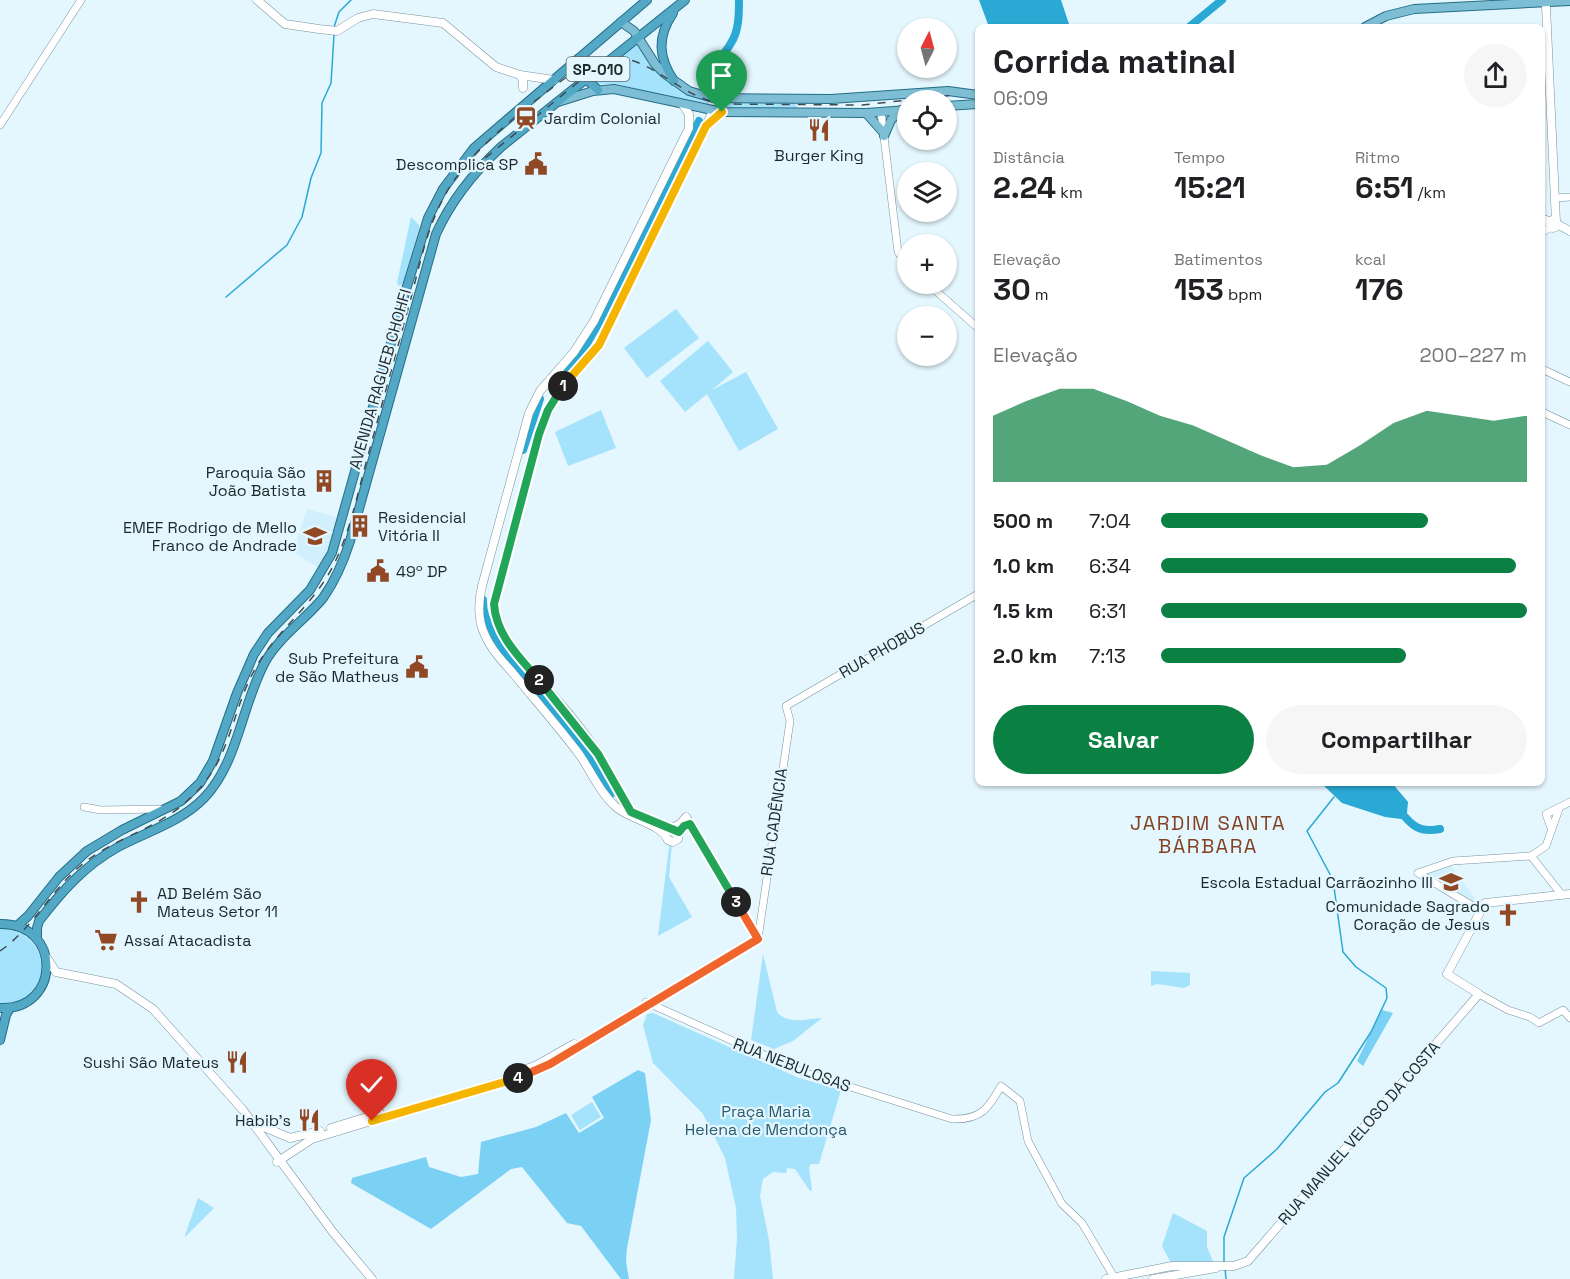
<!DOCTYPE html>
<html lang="pt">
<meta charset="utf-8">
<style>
:root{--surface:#fff;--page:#f6f6f6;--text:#202124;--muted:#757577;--accent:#0b8043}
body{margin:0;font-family:"Space Grotesk",sans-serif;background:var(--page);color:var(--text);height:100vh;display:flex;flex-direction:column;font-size:22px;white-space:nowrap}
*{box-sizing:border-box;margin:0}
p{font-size:20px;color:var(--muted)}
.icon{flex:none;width:33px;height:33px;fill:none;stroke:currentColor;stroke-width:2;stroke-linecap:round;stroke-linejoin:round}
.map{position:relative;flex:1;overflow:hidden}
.side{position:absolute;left:975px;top:24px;width:570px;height:762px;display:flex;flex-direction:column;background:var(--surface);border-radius:9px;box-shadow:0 2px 4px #0004}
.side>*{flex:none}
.needle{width:39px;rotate:6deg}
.tools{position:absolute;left:897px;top:18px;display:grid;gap:12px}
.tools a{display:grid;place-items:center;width:60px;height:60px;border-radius:50%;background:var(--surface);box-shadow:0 2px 4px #0004;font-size:30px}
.pin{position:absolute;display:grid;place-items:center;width:51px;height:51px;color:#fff;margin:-62px -26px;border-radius:50% 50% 50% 0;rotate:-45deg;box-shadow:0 0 6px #0007}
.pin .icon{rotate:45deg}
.km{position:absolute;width:30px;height:30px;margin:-15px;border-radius:50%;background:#222;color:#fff;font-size:16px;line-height:30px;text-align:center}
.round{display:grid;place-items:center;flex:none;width:63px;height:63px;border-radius:32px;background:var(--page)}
.head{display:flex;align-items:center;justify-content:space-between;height:102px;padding:0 18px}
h1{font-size:33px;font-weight:700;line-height:45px}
.stats{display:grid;grid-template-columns:repeat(3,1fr);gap:9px;height:102px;padding:6px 18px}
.stats div{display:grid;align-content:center}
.stats b{font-size:30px;font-weight:700}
.stats small{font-size:16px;font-weight:400}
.stats p{font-size:16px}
.chart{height:168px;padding:12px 18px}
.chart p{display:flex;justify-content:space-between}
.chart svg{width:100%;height:108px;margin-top:6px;fill:var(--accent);opacity:.7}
.action{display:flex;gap:12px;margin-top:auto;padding:12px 18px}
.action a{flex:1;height:69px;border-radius:36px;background:var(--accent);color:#fff;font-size:24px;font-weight:700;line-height:69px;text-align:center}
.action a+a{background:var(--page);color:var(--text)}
ul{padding:0 18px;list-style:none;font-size:20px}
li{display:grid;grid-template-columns:96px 72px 1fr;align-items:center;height:45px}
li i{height:15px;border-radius:8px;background:var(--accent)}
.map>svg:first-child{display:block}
.built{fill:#d1effc}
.green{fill:#a5e2fc}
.forest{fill:#7bd1f4}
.water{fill:#2aa9d4}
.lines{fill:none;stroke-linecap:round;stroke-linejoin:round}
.stream{stroke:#2aa9d4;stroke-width:1.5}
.river{stroke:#2aa9d4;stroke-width:8}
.tertiary-casing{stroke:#78939f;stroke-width:8}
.secondary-casing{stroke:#78939f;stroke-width:9}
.primary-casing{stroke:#246e87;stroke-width:10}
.trunk-casing{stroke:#246e87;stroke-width:10}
.tertiary{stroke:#fff;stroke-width:7}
.secondary{stroke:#fff;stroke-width:8}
.primary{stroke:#7ebed4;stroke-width:8}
.trunk{stroke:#53a8c6;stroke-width:8}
.rail{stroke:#3f4b51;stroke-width:1.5;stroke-dasharray:8 8;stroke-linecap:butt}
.split-1-casing{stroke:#fff;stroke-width:12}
.split-2-casing{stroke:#fff;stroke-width:12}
.split-3-casing{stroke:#fff;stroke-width:12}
.split-4-casing{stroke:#fff;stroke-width:12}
.split-5-casing{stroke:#fff;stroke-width:12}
.split-1{stroke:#f5b400;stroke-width:8}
.split-2{stroke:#22a559;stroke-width:8}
.split-3{stroke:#22a559;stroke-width:8}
.split-4{stroke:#f0652b;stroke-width:8}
.split-5{stroke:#f5b400;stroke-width:8}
.labels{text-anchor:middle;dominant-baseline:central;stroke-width:4.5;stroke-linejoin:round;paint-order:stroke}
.shield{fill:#e4f6fe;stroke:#59666c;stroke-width:1.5}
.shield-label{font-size:15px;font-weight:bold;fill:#1d282d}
.poi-label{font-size:16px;fill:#1d282d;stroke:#e4f6fe;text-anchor:end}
.street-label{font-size:16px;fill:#1d282d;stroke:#e4f6fe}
.park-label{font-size:16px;fill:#2b5c6e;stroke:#e4f6fe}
.quarter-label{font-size:20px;letter-spacing:1.5px;fill:#824120;stroke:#e4f6fe}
</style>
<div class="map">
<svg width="1570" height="1279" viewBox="0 0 1570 1279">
<rect width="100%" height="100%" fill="#e4f6fe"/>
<!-- built -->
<g class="built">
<polygon points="307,509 338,518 325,558 319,568 293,552"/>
<polygon points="1449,864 1475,898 1472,902 1425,875 1438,866"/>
</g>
<!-- green -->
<g class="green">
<polygon points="637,39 648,60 709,100 709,107 617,84 594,84 588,79"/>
<polygon points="716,101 794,102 798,108 798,110 716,108"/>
<polygon points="411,217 419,225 419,229 403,284 399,286 397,283"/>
<polygon points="676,309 699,338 647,378 624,348"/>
<polygon points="708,341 733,372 712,390 746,372 778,429 739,451 707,394 685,412 660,381"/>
<polygon points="601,410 616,448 568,466 555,432"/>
<polygon points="672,843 669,877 692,917 658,936 669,847"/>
<path d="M0 929C44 927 59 987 19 1003 13 1005 6 1005 0 1006Z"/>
<path d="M763 954 777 1012C788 1025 806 1019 822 1018L793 1041 774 1049 751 1040Z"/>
<polygon points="1151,971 1190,973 1190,985 1184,988 1157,984 1151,986"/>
<polygon points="653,1013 799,1078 841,1090 819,1164 811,1164 809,1167 812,1190 810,1191 795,1169 787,1168 786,1173 773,1172 763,1179 760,1196 769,1240 773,1279 734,1279 737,1238 736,1208 725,1158 703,1114 653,1063 643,1025 647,1014"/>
<polygon points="592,1102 601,1117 580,1130 571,1115"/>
<polygon points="198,1198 214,1208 185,1237 185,1235"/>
<polygon points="1173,1213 1207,1231 1207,1247 1214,1264 1188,1262 1172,1265 1162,1246"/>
</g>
<!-- forest -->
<g class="forest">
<polygon points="1382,1010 1393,1013 1363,1066 1357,1061"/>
<polygon points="638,1070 645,1073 651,1120 627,1248 626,1262 629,1279 621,1279 581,1226 567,1223 522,1167 511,1169 431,1229 351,1183 352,1178 426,1157 429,1167 461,1177 478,1174 481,1142 536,1127 566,1113 579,1133 604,1118 592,1097"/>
</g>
<!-- water -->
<g class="water">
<polygon points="979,0 1061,0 1070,27 989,27"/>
<polygon points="1321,783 1392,783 1408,802 1407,813 1401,819 1385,817 1342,803"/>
</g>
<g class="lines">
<!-- stream -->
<g class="stream">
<polyline points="334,27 339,12 351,0"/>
<polyline points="226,297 287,245 302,217 311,178 321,153 322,103 331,83 334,35"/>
<polyline points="1224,1263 1224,1237 1244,1178 1277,1149 1325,1092 1338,1083 1371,1032 1387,998 1386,988 1356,967 1343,952 1333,880 1307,831 1334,797"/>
<polyline points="1225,1268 1226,1279"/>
</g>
<!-- river -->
<g class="river">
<polyline points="1189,27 1222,0"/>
<path d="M709 81C713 65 723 57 731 43 739 31 739 14 739 0"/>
<polyline points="552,382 582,352 610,304 699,121"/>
<polyline points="523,450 540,399"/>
<path d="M483 600C481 643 555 707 580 743 591 759 601 777 611 794"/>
<path d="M1399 810C1412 826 1419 833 1440 829"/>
</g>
<!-- tertiary casing -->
<g class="tertiary-casing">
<g id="tertiary">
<polyline points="881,112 898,252 908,266"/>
<polyline points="0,125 81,0"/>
<polyline points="1556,198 1570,197"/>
<polyline points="1542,218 1550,221"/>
<polyline points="1542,232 1552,227"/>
<polyline points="928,284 978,328"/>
<polyline points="1542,369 1570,382"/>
<polyline points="1542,412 1570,425"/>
<polyline points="84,807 101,810 160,809"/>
<polyline points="1551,828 1546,814 1570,802"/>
<polyline points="1531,856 1546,846 1559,809"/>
<polyline points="1531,856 1562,895"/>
<polyline points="1418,873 1453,861 1531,856"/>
<polyline points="1418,873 1481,911"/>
<polyline points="758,939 790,721 786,706 978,594"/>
<polyline points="1479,994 1508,1010 1530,1017 1539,1023 1563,1010 1570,1018"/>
<path d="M646 1002 800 1071 952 1119C981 1120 988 1109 1001 1086L1020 1101 1028 1141 1062 1204 1082 1223 1114 1277"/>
</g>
</g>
<!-- secondary casing -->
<g class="secondary-casing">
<g id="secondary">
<polyline points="257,0 285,24 319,29 337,31 358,18 373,14 443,23 496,67 520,75 554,80"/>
<polyline points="1546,7 1556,222"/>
<polyline points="520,75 523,81 523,88"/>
<circle cx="1553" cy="224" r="4"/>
<polyline points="1557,224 1570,231"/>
<path d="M638 817C621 808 610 772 599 755 572 711 531 675 501 632L495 618 494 604 539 434 557 393 599 345 713 111"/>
<path d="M674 829 679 834 678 839 673 842 668 840C660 823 631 820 616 807 600 793 591 771 579 754 558 726 534 699 512 672 502 661 491 649 485 635 477 619 478 603 482 586L529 413 540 391 574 352 594 321 689 128V114L682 104"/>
<polyline points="47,958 56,972 116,984 153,1009 243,1110 332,1231 372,1279"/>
<polyline points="510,1075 537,1065 574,1044"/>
<polyline points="252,1122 290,1138 320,1131"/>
<polyline points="331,1128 380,1113"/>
<polyline points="277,1162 312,1139 539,1070 758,939 686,817 680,824 670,829"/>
<polyline points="1106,1279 1172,1266 1234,1266 1248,1261 1479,994 1447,974 1485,903 1570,894"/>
<polyline points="1153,1279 1216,1268"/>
</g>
</g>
<!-- primary casing -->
<g class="primary-casing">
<g id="primary">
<polyline points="621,22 634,31 655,64 665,74 689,91 713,98 831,99 948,91 978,95"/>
<polyline points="1365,27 1386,16 1414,9 1570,1"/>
<polyline points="558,102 593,91 614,89 722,112 866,113 908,110"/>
<polyline points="946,106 978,104"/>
<polyline points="866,113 883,132"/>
<polyline points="706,126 722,112"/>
<polyline points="884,136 891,120 901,110"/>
</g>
</g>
<!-- trunk casing -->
<g class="trunk-casing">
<g id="trunk">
<path d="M673 13C657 37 658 57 674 81"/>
<polyline points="578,59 586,79 598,90"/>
<path d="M0 924C63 923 61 1011 0 1008"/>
<polyline points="17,926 28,916 59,877 87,851 122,830 181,801 200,783 213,761 237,693 254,654 268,633 310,590 332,553 405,293 428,218 443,189 474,148 647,0"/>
<path d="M37 938V928L39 921C62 891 84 866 118 847 146 832 181 822 204 798 238 763 242 704 265 662 279 637 305 620 323 598 335 581 344 560 350 541L436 234C451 201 474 172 501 147L685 0"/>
<polyline points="0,1040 6,1015 10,1008"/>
</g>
</g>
<!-- tertiary -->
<use href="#tertiary" class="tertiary"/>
<!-- secondary -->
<use href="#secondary" class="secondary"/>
<!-- primary -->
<use href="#primary" class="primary"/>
<!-- trunk -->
<use href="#trunk" class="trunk"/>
<!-- rail -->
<g class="rail">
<polyline points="473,168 593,70 608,64"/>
<path d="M0 951C32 929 50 892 79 867 111 839 155 830 186 802 233 761 229 715 256 667 278 629 316 603 335 562 350 531 357 496 366 463 381 408 396 353 411 298 421 259 429 219 451 185 481 140 533 102 576 70 636 31 666 94 722 104L862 105 955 95"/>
</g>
</g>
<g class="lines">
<!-- split-1 casing -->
<g class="split-1-casing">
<polyline id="split-1" points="563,386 599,345 706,126 722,112"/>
</g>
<!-- split-2 casing -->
<g class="split-2-casing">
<path id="split-2" d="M539 680C519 657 496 635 494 604L539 434 548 410 563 386"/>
</g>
<!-- split-3 casing -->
<g class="split-3-casing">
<polyline id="split-3" points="539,680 598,754 631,812 679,832 684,826 690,824 736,902"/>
</g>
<!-- split-4 casing -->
<g class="split-4-casing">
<polyline id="split-4" points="518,1078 550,1064 758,939 736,902"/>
</g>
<!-- split-5 casing -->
<g class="split-5-casing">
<polyline id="split-5" points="372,1121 518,1078"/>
</g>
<!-- split-1 -->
<use href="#split-1" class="split-1"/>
<!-- split-2 -->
<use href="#split-2" class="split-2"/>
<!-- split-3 -->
<use href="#split-3" class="split-3"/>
<!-- split-4 -->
<use href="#split-4" class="split-4"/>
<!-- split-5 -->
<use href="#split-5" class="split-5"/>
</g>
<!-- icons -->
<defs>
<g id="station-bare" transform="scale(1.8)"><path d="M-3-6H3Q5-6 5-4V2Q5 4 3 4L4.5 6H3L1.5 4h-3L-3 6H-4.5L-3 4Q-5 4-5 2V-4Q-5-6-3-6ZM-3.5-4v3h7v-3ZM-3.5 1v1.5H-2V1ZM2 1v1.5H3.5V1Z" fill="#904924" stroke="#e4f6fe" stroke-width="2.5" paint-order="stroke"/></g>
<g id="restaurant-bare" transform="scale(1.8)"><path d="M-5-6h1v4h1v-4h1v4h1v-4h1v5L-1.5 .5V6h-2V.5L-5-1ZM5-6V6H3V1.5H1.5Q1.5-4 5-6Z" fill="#904924" stroke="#e4f6fe" stroke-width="2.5" paint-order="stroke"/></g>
<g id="civic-bare" transform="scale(1.8)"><path d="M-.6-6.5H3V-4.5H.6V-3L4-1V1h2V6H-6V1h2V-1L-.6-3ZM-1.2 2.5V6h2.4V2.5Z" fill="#904924" stroke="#e4f6fe" stroke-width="2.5" paint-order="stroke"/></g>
<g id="building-bare" transform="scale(1.8)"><path d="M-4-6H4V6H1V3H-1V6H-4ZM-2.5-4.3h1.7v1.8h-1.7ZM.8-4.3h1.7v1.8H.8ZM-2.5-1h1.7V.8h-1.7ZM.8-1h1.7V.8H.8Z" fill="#904924" stroke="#e4f6fe" stroke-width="2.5" paint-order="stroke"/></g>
<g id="school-bare" transform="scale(1.8)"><path d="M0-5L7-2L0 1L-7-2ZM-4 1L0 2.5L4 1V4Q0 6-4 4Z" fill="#904924" stroke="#e4f6fe" stroke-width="2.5" paint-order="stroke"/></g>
<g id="church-bare" transform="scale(1.8)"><path d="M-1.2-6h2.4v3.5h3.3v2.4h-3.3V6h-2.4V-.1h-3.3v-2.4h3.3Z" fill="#904924" stroke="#e4f6fe" stroke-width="2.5" paint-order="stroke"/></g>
<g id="supermarket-bare" transform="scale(1.8)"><path d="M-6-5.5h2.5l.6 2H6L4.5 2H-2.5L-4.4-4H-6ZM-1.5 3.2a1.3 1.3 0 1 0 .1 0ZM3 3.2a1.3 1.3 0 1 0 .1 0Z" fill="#904924" stroke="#e4f6fe" stroke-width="2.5" paint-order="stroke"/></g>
</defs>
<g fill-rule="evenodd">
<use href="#station-bare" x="526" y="118"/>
<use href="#restaurant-bare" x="819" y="130"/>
<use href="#civic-bare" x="536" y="164"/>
<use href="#building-bare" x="324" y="481"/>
<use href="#building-bare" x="360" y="526"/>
<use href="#school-bare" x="315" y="536"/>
<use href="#civic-bare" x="378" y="571"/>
<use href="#civic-bare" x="417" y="667"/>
<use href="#school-bare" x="1451" y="882"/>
<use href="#church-bare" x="139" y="902"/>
<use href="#church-bare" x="1508" y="915"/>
<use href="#supermarket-bare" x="106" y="940"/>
<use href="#restaurant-bare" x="237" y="1062"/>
<use href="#restaurant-bare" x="309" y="1120"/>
</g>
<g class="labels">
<!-- shield labels -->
<rect class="shield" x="566.5" y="57" width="63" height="24" rx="4.5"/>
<g class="shield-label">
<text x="598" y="69">SP-010</text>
</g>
<!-- poi labels -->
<g class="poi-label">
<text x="544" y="118" text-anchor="start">Jardim Colonial</text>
<text x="819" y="155" text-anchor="middle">Burger King</text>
<text x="518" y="164">Descomplica SP</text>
<text x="306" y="472">Paroquia São<tspan x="306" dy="18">João Batista</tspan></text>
<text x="378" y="517" text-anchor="start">Residencial<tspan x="378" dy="18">Vitória II</tspan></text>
<text x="297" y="527">EMEF Rodrigo de Mello<tspan x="297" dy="18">Franco de Andrade</tspan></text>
<text x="396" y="571" text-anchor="start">49º DP</text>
<text x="399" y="658">Sub Prefeitura<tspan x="399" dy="18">de São Matheus</tspan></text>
<text x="1433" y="882">Escola Estadual Carrãozinho III</text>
<text x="157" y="893" text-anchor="start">AD Belém São<tspan x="157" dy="18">Mateus Setor 11</tspan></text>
<text x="1490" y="906">Comunidade Sagrado<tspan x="1490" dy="18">Coração de Jesus</tspan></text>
<text x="124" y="940" text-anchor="start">Assaí Atacadista</text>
<text x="219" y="1062">Sushi São Mateus</text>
<text x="291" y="1120">Habib's</text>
</g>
<!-- street labels -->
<g class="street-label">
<text transform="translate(380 379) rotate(-74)">AVENIDA RAGUEB CHOHFI</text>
<text transform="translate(882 650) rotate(-30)">RUA PHOBUS</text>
<text transform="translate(774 822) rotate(-82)">RUA CADÊNCIA</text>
<text transform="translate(792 1065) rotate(21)">RUA NEBULOSAS</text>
<text transform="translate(1359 1133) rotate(-49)">RUA MANUEL VELOSO DA COSTA</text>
</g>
<!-- park labels -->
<g class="park-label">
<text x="766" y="1111">Praça Maria<tspan x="766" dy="18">Helena de Mendonça</tspan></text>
</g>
<!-- quarter labels -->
<g class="quarter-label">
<text x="1208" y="823">JARDIM SANTA<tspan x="1208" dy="23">BÁRBARA</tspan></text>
</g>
</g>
</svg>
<div class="tools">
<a><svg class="needle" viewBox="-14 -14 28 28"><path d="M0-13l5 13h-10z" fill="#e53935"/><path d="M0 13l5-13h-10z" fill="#757577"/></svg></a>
<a><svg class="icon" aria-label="locate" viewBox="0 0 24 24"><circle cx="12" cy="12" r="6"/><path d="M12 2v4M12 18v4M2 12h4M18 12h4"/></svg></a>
<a><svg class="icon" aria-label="layers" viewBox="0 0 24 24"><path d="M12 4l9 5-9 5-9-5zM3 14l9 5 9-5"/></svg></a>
<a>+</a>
<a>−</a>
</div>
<div class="pin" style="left:722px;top:112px;background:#1e9e55"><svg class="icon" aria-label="arrive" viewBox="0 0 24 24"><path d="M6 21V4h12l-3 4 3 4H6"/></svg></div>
<div class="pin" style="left:372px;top:1121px;background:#d93025"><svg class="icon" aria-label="check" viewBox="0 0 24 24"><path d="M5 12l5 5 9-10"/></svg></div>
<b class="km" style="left:563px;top:386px">1</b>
<b class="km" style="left:539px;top:680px">2</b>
<b class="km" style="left:736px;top:902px">3</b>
<b class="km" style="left:518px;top:1078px">4</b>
<section class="side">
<div class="head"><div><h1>Corrida matinal</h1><p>06:09</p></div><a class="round"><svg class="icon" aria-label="share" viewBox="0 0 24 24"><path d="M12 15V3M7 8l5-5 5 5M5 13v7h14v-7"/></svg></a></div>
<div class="stats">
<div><p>Distância</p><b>2.24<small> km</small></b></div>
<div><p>Tempo</p><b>15:21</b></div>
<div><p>Ritmo</p><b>6:51<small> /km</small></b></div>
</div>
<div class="stats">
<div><p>Elevação</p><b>30<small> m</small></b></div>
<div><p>Batimentos</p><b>153<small> bpm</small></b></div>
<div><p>kcal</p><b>176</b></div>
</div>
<div class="chart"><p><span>Elevação</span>200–227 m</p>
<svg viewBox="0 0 160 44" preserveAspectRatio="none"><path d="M0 44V17L10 11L20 6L30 6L40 11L50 17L60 21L70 27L80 33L90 38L100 37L110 29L120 20L130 15L140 17L150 19L160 17V44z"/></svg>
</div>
<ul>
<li><b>500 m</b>7:04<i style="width:73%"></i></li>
<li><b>1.0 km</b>6:34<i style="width:97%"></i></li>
<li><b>1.5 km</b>6:31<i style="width:100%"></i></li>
<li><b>2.0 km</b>7:13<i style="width:67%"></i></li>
</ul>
<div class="action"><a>Salvar</a><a>Compartilhar</a></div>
</section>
</div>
